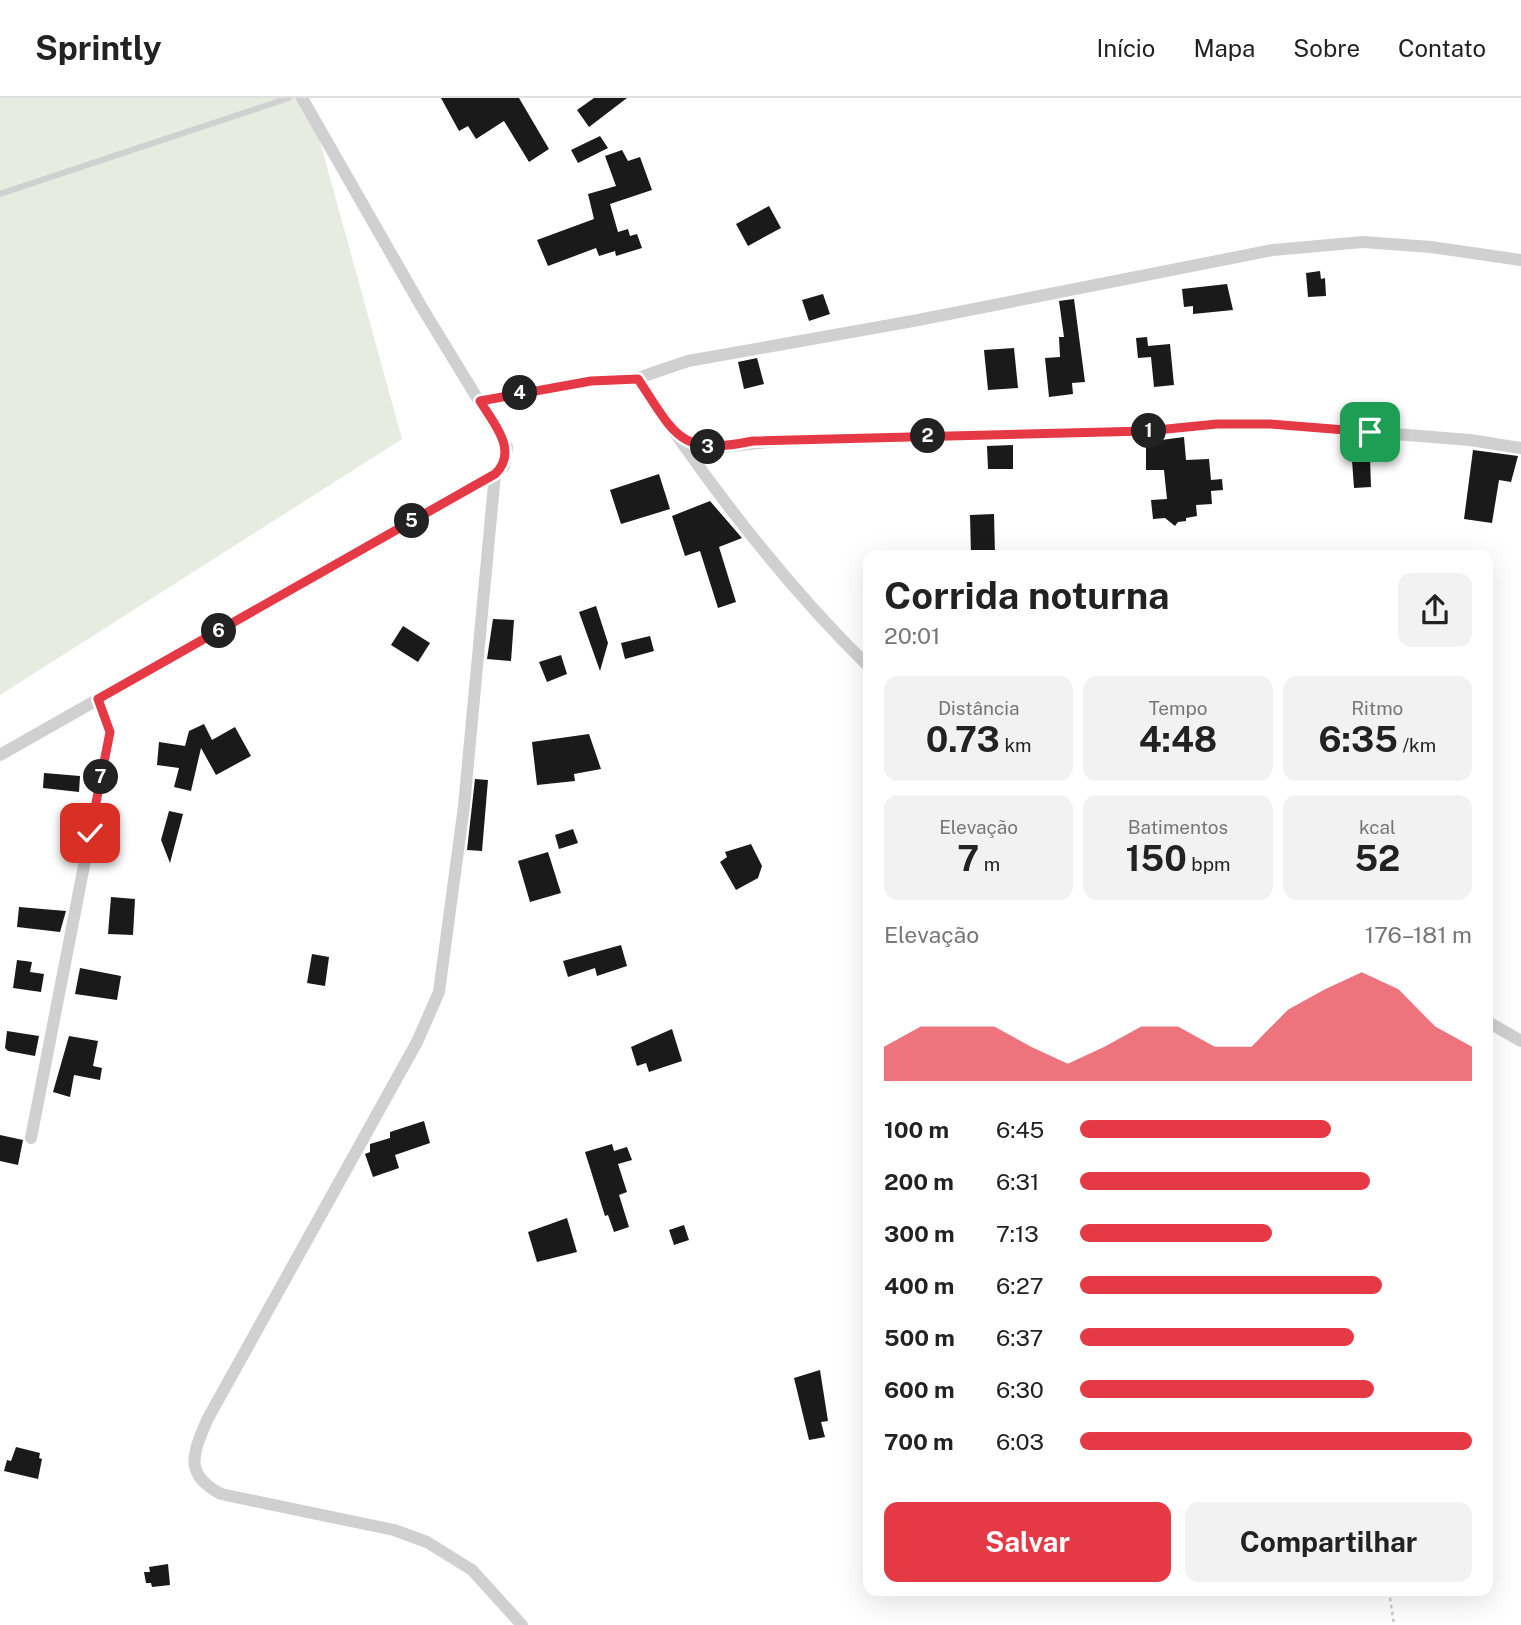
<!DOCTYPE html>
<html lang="pt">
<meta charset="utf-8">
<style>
:root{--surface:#fff;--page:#f2f2f2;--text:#222;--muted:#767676;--line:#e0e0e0;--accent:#e63946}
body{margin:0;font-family:"Public Sans",sans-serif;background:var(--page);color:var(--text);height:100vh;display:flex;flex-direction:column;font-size:26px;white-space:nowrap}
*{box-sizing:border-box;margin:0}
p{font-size:23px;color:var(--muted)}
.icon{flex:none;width:38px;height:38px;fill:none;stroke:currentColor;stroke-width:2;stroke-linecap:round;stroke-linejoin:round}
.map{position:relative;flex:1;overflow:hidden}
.drawer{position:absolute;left:863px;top:452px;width:630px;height:1046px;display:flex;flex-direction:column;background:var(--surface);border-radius:14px;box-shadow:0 7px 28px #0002}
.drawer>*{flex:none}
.pin{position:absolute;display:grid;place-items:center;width:60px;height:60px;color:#fff;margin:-30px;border-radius:14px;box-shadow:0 4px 10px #0006}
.km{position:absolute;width:35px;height:35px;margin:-18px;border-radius:50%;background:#222;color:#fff;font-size:19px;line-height:35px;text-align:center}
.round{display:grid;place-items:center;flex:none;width:74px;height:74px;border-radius:14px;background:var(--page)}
.head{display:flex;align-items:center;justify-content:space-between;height:119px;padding:0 21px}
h1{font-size:38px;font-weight:700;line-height:52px}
.stats{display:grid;grid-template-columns:repeat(3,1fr);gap:10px;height:119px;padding:7px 21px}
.stats div{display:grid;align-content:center;border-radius:14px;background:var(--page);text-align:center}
.stats b{font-size:35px;font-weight:700}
.stats small{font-size:19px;font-weight:400}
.stats p{font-size:19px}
.chart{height:196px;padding:14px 21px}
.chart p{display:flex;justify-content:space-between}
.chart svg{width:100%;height:126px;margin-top:7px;fill:var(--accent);opacity:.7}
.primary-button{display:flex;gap:14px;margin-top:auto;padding:14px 21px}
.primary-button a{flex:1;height:80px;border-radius:14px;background:var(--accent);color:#fff;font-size:28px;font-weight:700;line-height:80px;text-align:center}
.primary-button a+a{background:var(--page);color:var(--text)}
ul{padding:0 21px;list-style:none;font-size:23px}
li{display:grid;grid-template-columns:112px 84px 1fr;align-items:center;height:52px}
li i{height:18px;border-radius:9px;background:var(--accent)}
header{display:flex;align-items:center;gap:42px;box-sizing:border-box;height:98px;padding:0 35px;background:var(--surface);border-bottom:2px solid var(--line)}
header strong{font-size:33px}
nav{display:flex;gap:38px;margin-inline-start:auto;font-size:24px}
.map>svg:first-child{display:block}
.green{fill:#e6ecdf}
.building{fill:#1a1a1a}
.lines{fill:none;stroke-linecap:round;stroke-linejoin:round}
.path{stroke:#cdcdcd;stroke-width:2.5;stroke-dasharray:3.5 3.5;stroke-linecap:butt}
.lane{stroke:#d0d0d0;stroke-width:6}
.street{stroke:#d0d0d0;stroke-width:12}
.route-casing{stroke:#fff;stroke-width:14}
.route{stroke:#e63946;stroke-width:9}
</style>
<header>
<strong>Sprintly</strong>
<nav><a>Início</a><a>Mapa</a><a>Sobre</a><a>Contato</a></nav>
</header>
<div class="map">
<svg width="1521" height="1527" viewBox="0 0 1521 1527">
<rect width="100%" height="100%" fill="#fff"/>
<!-- green -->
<polygon class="green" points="0,0 308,0 402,341 0,597"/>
<!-- building -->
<g class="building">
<polygon points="441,0 519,0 549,51 529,64 504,23 476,41 468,28 459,33"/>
<polygon points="594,0 627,0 589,29 577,12"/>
<polygon points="600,38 608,50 578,65 571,52"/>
<polygon points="622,52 628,63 640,59 652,92 610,106 618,134 628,131 630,138 637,136 642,150 616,158 615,153 599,158 596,150 548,168 537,142 594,121 588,96 616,88 605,58"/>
<polygon points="769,108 781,130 748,148 736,126"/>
<polygon points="1320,173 1321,181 1325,180 1326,198 1308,199 1306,175"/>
<polygon points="1227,186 1233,212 1193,216 1193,208 1184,209 1182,191"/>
<polygon points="823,196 830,216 809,223 802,202"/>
<polygon points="1074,201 1085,284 1072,285 1073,296 1049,299 1045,260 1060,259 1059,239 1064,239 1059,203"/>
<polygon points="1147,239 1148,248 1170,246 1174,287 1154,289 1151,259 1138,260 1136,240"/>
<polygon points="1014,250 1018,290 988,292 984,252"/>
<polygon points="757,260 764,286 744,291 738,264"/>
<polygon points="1184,339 1186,362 1209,361 1211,382 1222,381 1223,392 1211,393 1212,406 1196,407 1197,418 1186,420 1186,423 1178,424 1175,428 1165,420 1153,421 1151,402 1167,401 1164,372 1146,372 1146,344"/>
<polygon points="1013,347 1013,371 988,371 987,348"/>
<polygon points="1473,352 1518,358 1511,384 1499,382 1492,425 1464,421"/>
<polygon points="1370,360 1371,389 1354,390 1352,362"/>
<polygon points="659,376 670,411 621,426 610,392"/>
<polygon points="710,403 742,440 719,449 736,504 718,510 700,453 685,458 672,418"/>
<polygon points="994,416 995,457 971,457 970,417"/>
<polygon points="596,508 608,545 600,573 579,514"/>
<polygon points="493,521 514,522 511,563 487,561"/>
<polygon points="403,528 430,545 418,564 391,547"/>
<polygon points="650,538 654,553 625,561 621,545"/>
<polygon points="561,557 567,576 547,584 539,564"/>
<polygon points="204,626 212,642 235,629 251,658 216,677 201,650 191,693 174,689 179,670 157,667 159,644 185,648 189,633"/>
<polygon points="589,636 601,671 574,676 575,683 537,687 532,644"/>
<polygon points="44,675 80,678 79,694 43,690"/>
<polygon points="475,681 488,682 482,753 467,752"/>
<polygon points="169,713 183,716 170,765 161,742"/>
<polygon points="573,731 578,745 559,751 555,737"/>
<polygon points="751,746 762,768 758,780 736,792 720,764 727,759 725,754"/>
<polygon points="548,754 561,795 530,804 518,763"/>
<polygon points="111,799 135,801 133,837 108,836"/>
<polygon points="19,809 66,813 60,834 17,829"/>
<polygon points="621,847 627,868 597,878 595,870 568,879 563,863"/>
<polygon points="312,856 329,859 325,888 307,885"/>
<polygon points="17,862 32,864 30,874 44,876 41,894 13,890"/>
<polygon points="80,870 121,878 117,902 75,896"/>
<polygon points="672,931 682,963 649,974 646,965 637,968 631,949"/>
<polygon points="7,933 39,938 35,958 8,953 5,950"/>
<polygon points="69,938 98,943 93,968 102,970 100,982 74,977 70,999 53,994"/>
<polygon points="424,1023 430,1045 395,1057 399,1070 373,1079 365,1056 370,1054 370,1046 390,1040 390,1034"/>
<polygon points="0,1037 23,1042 18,1067 0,1063"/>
<polygon points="612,1046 614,1053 627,1049 632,1062 618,1066 627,1094 619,1097 629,1129 614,1134 608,1117 605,1118 585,1054"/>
<polygon points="567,1120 577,1154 537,1164 528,1134"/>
<polygon points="684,1127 689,1142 674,1147 669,1132"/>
<polygon points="820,1272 828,1323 821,1324 825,1339 809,1342 794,1280"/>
<polygon points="16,1349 40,1355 39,1360 42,1361 38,1381 4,1373 7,1362 11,1363"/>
<polygon points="168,1466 170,1487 152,1489 151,1485 146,1485 144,1474 150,1474 149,1469"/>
</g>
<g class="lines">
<!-- path -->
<polyline class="path" points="1389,1493 1394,1527"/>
<!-- lane -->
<polyline class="lane" points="0,96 289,0"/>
<!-- street -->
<g class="street">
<path d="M638 280C704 381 783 484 868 568"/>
<polyline points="480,303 591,283 638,280 688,263 913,223 1273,152 1363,144 1431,149 1521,162"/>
<polyline points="676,336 695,348 722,349 786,342 1147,333 1217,326 1270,326 1470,342 1521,350"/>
<path d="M495 376 464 708 439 894 417 944 207 1322C193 1356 183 1376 221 1396L394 1432 427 1444 472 1472 522 1527"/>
<polyline points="0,657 495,376 504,368 507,349 421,208 302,0"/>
<polyline points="1488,924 1521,943"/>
<polyline points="31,1040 110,634 98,602"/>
</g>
</g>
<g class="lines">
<!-- route casing -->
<g class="route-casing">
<path id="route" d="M90 735 110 634 98 601 495 376C519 353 494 326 480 303L591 283 638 281C676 338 679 358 753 343L1147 333 1217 326H1270L1370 334"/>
</g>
<!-- route -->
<use href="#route" class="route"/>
</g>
</svg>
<div class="pin" style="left:1370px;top:334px;background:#1e9e55"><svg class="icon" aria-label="arrive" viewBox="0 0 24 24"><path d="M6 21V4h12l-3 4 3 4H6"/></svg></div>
<div class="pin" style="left:90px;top:735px;background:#d93025"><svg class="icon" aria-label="check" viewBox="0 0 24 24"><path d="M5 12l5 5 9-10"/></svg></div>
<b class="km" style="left:1149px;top:333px">1</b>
<b class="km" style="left:928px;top:338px">2</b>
<b class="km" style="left:708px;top:349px">3</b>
<b class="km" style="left:520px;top:295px">4</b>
<b class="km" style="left:412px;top:423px">5</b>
<b class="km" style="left:219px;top:533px">6</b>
<b class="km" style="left:101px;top:679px">7</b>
<section class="drawer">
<div class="head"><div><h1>Corrida noturna</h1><p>20:01</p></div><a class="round"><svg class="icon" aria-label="share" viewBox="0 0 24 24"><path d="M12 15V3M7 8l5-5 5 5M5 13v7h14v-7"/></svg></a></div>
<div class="stats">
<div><p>Distância</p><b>0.73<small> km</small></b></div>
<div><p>Tempo</p><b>4:48</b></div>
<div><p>Ritmo</p><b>6:35<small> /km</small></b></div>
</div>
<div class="stats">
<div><p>Elevação</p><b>7<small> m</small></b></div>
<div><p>Batimentos</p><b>150<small> bpm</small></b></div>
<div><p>kcal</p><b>52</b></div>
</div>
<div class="chart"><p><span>Elevação</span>176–181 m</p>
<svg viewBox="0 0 160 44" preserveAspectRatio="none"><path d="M0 44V32L10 25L20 25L30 25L40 32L50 38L60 32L70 25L80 25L90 32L100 32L110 19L120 12L130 6L140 12L150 25L160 32V44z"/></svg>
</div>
<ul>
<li><b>100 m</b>6:45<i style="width:64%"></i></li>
<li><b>200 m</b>6:31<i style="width:74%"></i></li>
<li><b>300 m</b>7:13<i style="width:49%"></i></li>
<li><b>400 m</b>6:27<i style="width:77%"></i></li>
<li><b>500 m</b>6:37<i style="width:70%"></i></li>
<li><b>600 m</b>6:30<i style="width:75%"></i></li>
<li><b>700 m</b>6:03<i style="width:100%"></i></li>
</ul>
<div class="primary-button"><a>Salvar</a><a>Compartilhar</a></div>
</section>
</div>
